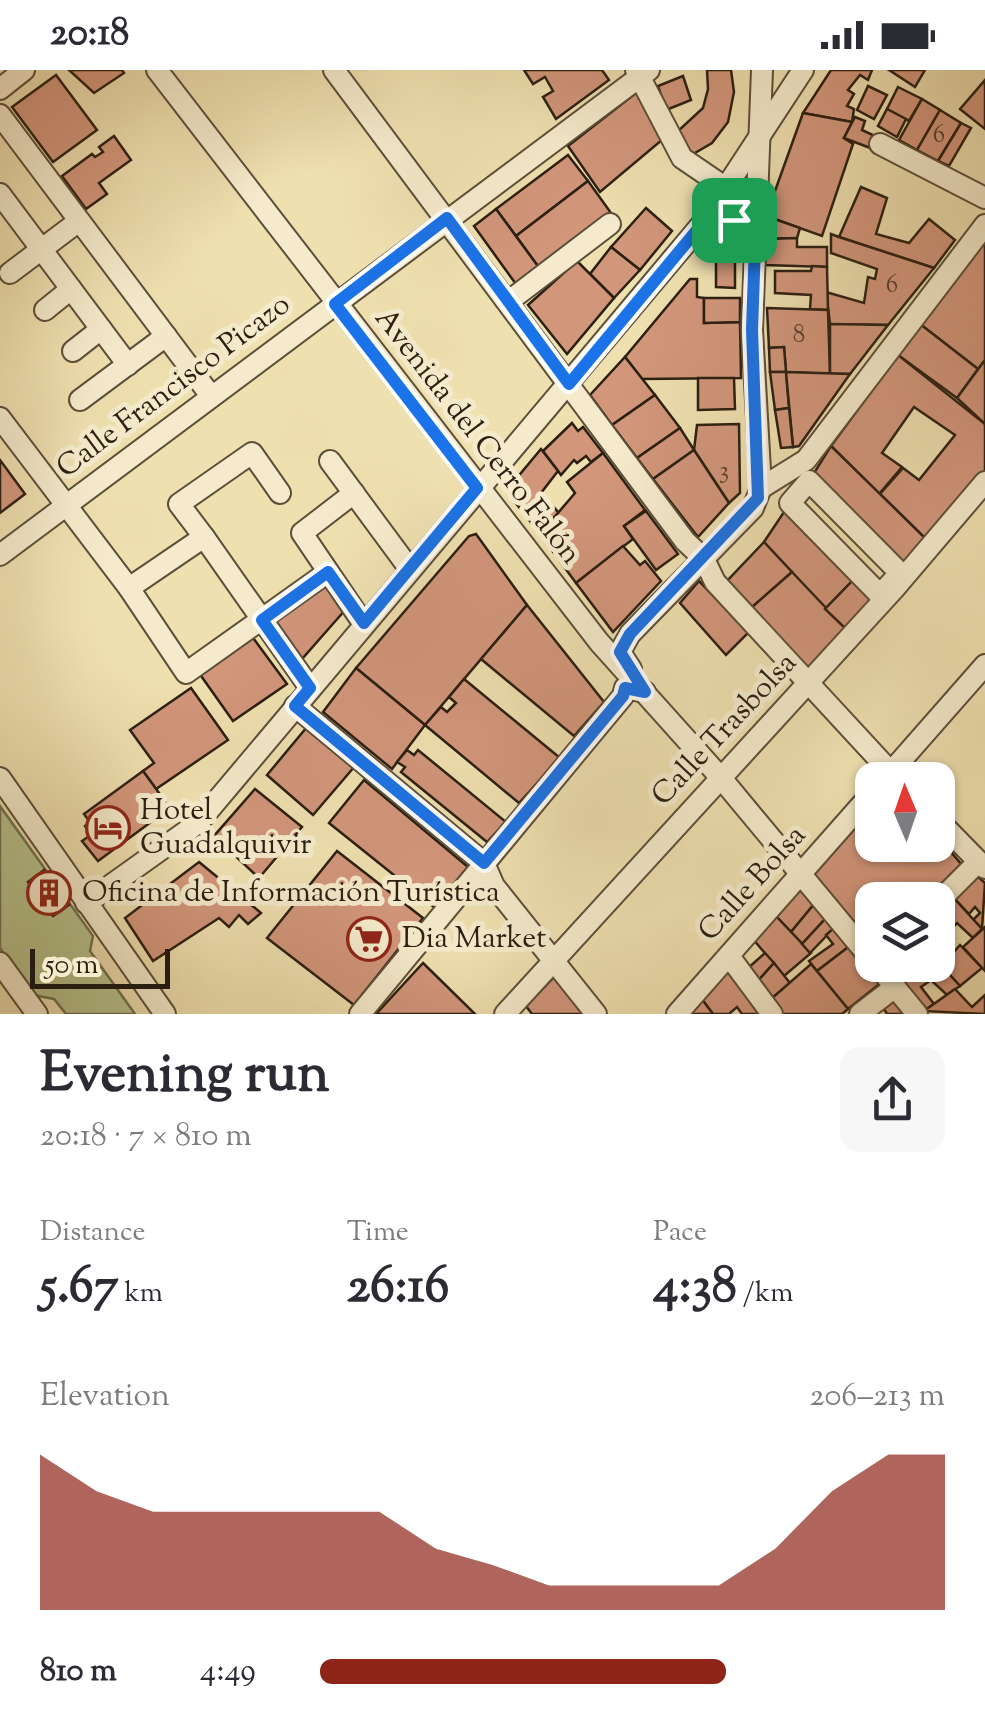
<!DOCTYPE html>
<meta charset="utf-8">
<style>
:root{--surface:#fff;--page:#f7f7f7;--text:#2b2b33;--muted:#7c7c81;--accent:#8f2418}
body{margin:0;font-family:"Sorts Mill Goudy",serif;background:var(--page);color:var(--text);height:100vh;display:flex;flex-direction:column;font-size:38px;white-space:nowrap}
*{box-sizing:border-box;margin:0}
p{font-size:32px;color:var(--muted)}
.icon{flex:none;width:55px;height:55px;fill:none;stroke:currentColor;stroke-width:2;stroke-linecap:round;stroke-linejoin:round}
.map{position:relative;height:944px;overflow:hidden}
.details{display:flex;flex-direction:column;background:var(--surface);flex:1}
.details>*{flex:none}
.needle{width:65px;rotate:358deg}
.controls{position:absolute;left:855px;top:692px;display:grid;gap:20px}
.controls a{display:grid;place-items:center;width:100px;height:100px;border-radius:20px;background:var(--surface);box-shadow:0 2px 8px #0004;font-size:50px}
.scale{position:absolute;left:30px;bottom:25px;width:140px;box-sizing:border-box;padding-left:10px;border:5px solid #2b1f11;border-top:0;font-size:28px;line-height:35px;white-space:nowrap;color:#2b1f11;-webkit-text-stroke:8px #f5ebcc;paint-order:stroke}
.pin{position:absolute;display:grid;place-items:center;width:85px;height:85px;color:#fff;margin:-42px;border-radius:20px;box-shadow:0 5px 15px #0006}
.round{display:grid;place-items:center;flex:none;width:105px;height:105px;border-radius:20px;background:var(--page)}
.summary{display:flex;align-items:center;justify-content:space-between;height:170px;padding:0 40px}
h1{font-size:55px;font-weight:700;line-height:75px}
.metrics{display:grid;grid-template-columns:repeat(3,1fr);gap:15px;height:170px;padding:10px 40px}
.metrics div{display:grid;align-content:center}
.metrics b{font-size:50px;font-weight:700}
.metrics small{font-size:28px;font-weight:400}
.metrics p{font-size:28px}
.chart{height:280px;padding:20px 40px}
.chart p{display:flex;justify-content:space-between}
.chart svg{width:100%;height:180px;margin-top:10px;fill:var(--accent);opacity:.7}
ul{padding:0 40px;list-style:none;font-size:32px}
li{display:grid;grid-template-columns:160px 120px 1fr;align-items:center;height:75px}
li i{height:25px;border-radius:12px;background:var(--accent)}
.status{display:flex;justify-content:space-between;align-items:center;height:70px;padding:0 50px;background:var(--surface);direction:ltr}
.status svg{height:28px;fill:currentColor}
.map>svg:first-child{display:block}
.green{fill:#b6c38d;stroke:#70714f;stroke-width:2.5}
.building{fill:#d2967b;stroke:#2b1f11;stroke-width:2.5}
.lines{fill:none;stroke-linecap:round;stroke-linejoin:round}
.minor-casing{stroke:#5c4f39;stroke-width:24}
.minor{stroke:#f5ebcc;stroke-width:20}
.route-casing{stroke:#fff;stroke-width:20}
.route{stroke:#1a73e8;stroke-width:12}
.labels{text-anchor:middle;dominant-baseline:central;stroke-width:10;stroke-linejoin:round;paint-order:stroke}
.number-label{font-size:25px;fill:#553d2c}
.street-label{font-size:30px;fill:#2b1f11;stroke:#f5ebcc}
.poi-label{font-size:30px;fill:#2b1f11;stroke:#f5ebcc;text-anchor:start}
</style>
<div class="status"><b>20:18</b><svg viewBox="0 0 49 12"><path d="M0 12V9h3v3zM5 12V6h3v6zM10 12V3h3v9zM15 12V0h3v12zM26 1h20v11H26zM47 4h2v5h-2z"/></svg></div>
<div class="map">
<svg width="985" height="944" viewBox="0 0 985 944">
<rect width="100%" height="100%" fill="#efe0b0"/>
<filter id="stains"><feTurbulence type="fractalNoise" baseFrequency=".002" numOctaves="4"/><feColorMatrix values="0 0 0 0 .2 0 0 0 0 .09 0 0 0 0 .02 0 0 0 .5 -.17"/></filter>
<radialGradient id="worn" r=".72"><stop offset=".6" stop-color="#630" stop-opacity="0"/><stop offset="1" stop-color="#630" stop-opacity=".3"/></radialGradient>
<!-- green -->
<polygon class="green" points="0,736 93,866 90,881 135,944 66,944 54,929 33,925 0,878"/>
<!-- building -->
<g class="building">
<polygon points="69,0 122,0 124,3 94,23"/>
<polygon points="524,0 602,0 609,10 556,49 543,27 553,21 545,7 533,14"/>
<polygon points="707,0 731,0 734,22 728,52 712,73 688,87 678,61 703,38 708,19"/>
<polygon points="831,0 872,0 868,10 860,5 848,20 854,24 847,36 854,39 852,52 803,43"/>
<polygon points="889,0 925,0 915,17"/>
<polygon points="56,5 97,60 53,92 12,37"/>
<polygon points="683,6 691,30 666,40 658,16"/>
<polygon points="985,10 985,59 960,39"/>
<polygon points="868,16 887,25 874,49 857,40"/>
<polygon points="898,17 922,29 909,51 887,39"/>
<polygon points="641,19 669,64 600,122 568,76"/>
<polygon points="922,29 940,40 917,80 899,70"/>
<polygon points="887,39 906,49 897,67 878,56"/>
<polygon points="940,40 961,53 938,91 917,80"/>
<polygon points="803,43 852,52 844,68 853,74 822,166 766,146"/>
<polygon points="855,47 865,51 862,60 877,67 873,79 844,68"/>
<polygon points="961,53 971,58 949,96 938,91"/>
<polygon points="114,66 131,90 99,113 107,124 86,139 62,106 92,84 95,87 103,82 99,77"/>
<polygon points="568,85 588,111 516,166 496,139"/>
<polygon points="588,111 611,143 540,199 516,166"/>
<polygon points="861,117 887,128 876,164 909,173 929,149 955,170 934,198 839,167"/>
<polygon points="646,138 672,161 640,200 611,177"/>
<polygon points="496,139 540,199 518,217 474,156"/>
<polygon points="766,146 800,158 797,168 766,169"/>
<polygon points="831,164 839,167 934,198 888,255 830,254 826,222 864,233 868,207 875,209 877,199 831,183"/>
<polygon points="985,165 985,290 978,299 920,254"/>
<polygon points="797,168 797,177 827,177 827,197 765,195 766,169"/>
<polygon points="611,177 640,200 614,228 590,204"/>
<polygon points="716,189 735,189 735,218 716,217"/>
<polygon points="577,191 614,228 567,284 528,235"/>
<polygon points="812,196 827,197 828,240 810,239 811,225 775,223 775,201 811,201"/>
<polygon points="690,209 697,209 697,227 704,228 704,253 740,252 741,308 642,309 625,287"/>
<polygon points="704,228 740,228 740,252 704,253"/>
<polygon points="767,238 828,240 830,304 786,302 784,277 769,278"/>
<polygon points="830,254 888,255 850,304 830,304"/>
<polygon points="920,254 978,299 957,328 898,285"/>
<polygon points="784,277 786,302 770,302 769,278"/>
<polygon points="898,285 985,354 985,400 927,470 880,424 903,398 919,410 955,365 914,337 882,383 902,397 879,424 831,376"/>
<polygon points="625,287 655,325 612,355 590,325"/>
<polygon points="985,290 985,354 957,328"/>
<polygon points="770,302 786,302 789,338 775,340"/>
<polygon points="786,302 850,304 799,376 793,377"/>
<polygon points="698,308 734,308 735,339 698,340"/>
<polygon points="655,325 680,358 637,388 612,355"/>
<polygon points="789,338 793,377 781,378 775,340"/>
<polygon points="572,353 578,361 583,357 603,383 591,392 586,386 577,393 574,390 561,405 543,381"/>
<polygon points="739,354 740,423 729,433 694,380 697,355"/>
<polygon points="680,358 694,380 653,409 637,388"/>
<polygon points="831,376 927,470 900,503 809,411"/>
<polygon points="541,379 558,401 541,423 559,443 540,464 511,427 511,415"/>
<polygon points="694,380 729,433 698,467 653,409"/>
<polygon points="603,383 645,440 624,456 633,469 576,513 540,464 575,423 567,412"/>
<polygon points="0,390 25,424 0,443"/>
<polygon points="790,433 859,504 825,539 764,472"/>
<polygon points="646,441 678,484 656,500 624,456"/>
<polygon points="476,464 527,535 425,655 356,598 469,466"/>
<polygon points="764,472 792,502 751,538 726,512"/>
<polygon points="623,476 640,495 645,491 661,511 613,562 576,513"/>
<polygon points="792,502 846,559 809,604 751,538"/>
<polygon points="859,504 880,525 846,559 825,539"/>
<polygon points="699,511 749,562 726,585 680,533"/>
<polygon points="326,512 346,539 302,589 274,551"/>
<polygon points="527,535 604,632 574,666 481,589"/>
<polygon points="251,565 287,614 233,651 199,603"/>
<polygon points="356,598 425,655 392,699 323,642"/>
<polygon points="464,609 560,688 519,733 425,655 441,637 447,642 456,633 449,627"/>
<polygon points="191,618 228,670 156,719 143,701 154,693 130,660"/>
<polygon points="307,657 355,696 313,745 267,705"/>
<polygon points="407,680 414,685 418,680 506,752 487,772 401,702 405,697 397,692"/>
<polygon points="143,701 170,738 98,791 82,771 91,765 85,756 90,752 84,744"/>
<polygon points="364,710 468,797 435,838 329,753"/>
<polygon points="255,719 302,757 259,808 214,766"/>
<polygon points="872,737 872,775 938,775 938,767 962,795 926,830 872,830 872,874 812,805"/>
<polygon points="337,781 423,848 354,935 267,868"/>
<polygon points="199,792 261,843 248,854 239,845 229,857 219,848 153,891 125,848"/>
<polygon points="44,800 69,835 53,846 28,812"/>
<polygon points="974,803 985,813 982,859 973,850 980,843 975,837 969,844 951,825"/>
<polygon points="801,816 815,833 791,862 775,845"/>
<polygon points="951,825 982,859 973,868 957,853 949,862 938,848 938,838"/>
<polygon points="815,833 827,847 802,874 791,862"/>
<polygon points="775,845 811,883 784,906 753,869"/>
<polygon points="827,847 835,857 810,883 802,874"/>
<polygon points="938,848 949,862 939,871 951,885 960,875 982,898 960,916 938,892"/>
<polygon points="835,857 851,875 817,901 809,891 833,874 826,865"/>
<polygon points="985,857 985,901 963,877"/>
<polygon points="851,875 882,912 848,939 817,901"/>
<polygon points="765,883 774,893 757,912 747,899"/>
<polygon points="938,892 960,916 947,925 931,910 921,917 934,934 924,941 887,895"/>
<polygon points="423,893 475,944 376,944"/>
<polygon points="774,893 790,913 770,930 757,912"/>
<polygon points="811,894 848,939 842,944 780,944 770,930"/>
<polygon points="731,895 766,944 742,944 737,937 729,944 713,944 701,928"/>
<polygon points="556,905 587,944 532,944 526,936"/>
<polygon points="955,919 972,937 985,925 985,944 924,941"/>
<polygon points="892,925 909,944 887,944 881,934"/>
<polygon points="701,928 713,944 686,944"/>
</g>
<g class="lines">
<!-- minor casing -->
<g class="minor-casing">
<g id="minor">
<polyline points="157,0 599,572 721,708 872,890"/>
<polyline points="334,0 685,471 704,489"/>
<polyline points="636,0 682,88 726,118"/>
<polyline points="0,19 24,0"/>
<polyline points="0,45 211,326"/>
<polyline points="880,74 985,128"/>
<polyline points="0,124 128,295"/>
<polyline points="702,154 734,151 749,162 755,175"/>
<polyline points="10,203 79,151"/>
<polyline points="509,231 610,154"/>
<polyline points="45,240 71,219"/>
<polyline points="73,281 101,259"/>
<polyline points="80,330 166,266"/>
<polyline points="0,348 129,518 186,603 328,502"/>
<polyline points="330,391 409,498"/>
<polygon points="809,411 900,503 880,525 790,433"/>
<polyline points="761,418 806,390 985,155"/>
<polyline points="354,423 302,463 363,553"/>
<polyline points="204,467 310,618"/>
<polyline points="0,485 649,0"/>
<polyline points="704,489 715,512 898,710"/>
<polyline points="129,518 204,467 179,434 252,383 280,423"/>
<polyline points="631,599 620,582 630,564 753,438 761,418 752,260 762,0"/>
<polyline points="295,636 484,793 494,816 596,944"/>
<polyline points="0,708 165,944"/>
<polyline points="884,710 985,595"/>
<polyline points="938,750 985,798"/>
<polyline points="938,832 978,792"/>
<polyline points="86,833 198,753 702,154 803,0"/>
<polyline points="729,886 772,944"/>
<polyline points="0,893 37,944"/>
<polyline points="877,895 917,944"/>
<polyline points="360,944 623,626 625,618 645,622"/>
<polyline points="505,944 894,519 985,412"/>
<polyline points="677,944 872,723"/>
<polyline points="860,944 895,917"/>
</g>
</g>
<!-- minor -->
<use href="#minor" class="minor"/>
</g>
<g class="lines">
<!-- route casing -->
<g class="route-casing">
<polygon id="route" points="447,148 569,314 702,154 734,150 749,162 755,174 752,260 758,428 630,564 620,582 645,622 625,618 623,626 484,793 295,636 310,618 262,550 328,502 364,553 477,418 335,234"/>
</g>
<!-- route -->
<use href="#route" class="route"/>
</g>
<!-- icons -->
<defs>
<g id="hotel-ring" transform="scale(2.25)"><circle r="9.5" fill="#f5ebcc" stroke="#8f2418" stroke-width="1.5"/><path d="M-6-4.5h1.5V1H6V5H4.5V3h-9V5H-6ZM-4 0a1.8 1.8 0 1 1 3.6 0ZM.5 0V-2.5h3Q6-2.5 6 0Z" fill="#8f2418"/></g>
<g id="building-ring" transform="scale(2.25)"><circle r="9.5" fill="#f5ebcc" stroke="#8f2418" stroke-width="1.5"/><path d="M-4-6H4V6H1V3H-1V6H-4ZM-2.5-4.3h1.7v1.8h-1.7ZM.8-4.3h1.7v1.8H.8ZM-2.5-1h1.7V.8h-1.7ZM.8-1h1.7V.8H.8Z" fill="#8f2418"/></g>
<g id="supermarket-ring" transform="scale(2.25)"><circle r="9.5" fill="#f5ebcc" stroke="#8f2418" stroke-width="1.5"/><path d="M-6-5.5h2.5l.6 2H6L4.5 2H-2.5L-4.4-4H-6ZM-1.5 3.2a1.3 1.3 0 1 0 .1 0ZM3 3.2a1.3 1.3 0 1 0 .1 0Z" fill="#8f2418"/></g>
</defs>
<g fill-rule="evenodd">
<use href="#hotel-ring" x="108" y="758"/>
<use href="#building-ring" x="49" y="823"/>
<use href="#supermarket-ring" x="369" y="869"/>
</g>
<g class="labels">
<!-- number labels -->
<g class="number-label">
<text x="939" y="66">6</text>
<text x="892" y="216">6</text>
<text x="799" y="266">8</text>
<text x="724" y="402">3</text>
</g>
<!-- street labels -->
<g class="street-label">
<text transform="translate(174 317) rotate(-37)">Calle Francisco Picazo</text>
<text transform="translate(477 367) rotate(52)">Avenida del Cerro Falón</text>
<text transform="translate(725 660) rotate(-47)">Calle Trasbolsa</text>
<text transform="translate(753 814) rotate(-48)">Calle Bolsa</text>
</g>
<!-- poi labels -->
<g class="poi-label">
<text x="140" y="741">Hotel<tspan x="140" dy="34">Guadalquivir</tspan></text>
<text x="82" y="823">Oficina de Información Turística</text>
<text x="402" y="869">Dia Market</text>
</g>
</g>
<rect width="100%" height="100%" filter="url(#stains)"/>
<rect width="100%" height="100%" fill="url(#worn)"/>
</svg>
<div class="controls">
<a><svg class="needle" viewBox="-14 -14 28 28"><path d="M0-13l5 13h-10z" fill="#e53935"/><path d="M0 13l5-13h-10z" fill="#7c7c81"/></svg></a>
<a><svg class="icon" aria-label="layers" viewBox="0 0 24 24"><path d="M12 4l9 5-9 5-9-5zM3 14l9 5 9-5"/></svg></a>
</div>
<div class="scale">50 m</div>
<div class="pin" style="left:734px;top:150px;background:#1e9e55"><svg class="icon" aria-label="arrive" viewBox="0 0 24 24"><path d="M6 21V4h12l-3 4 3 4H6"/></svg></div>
</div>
<section class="details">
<div class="summary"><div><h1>Evening run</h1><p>20:18 · 7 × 810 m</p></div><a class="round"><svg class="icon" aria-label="share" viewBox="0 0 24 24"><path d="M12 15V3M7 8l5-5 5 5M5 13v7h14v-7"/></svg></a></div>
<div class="metrics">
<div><p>Distance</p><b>5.67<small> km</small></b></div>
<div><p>Time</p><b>26:16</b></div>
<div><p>Pace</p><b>4:38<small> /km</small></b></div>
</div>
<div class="chart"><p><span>Elevation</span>206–213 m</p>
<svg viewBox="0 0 160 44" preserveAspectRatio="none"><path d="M0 44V6L10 15L20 20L30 20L40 20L50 20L60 20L70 29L80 33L90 38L100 38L110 38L120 38L130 29L140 15L150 6L160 6V44z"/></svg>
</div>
<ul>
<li><b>810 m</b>4:49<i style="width:65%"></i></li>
</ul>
</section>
